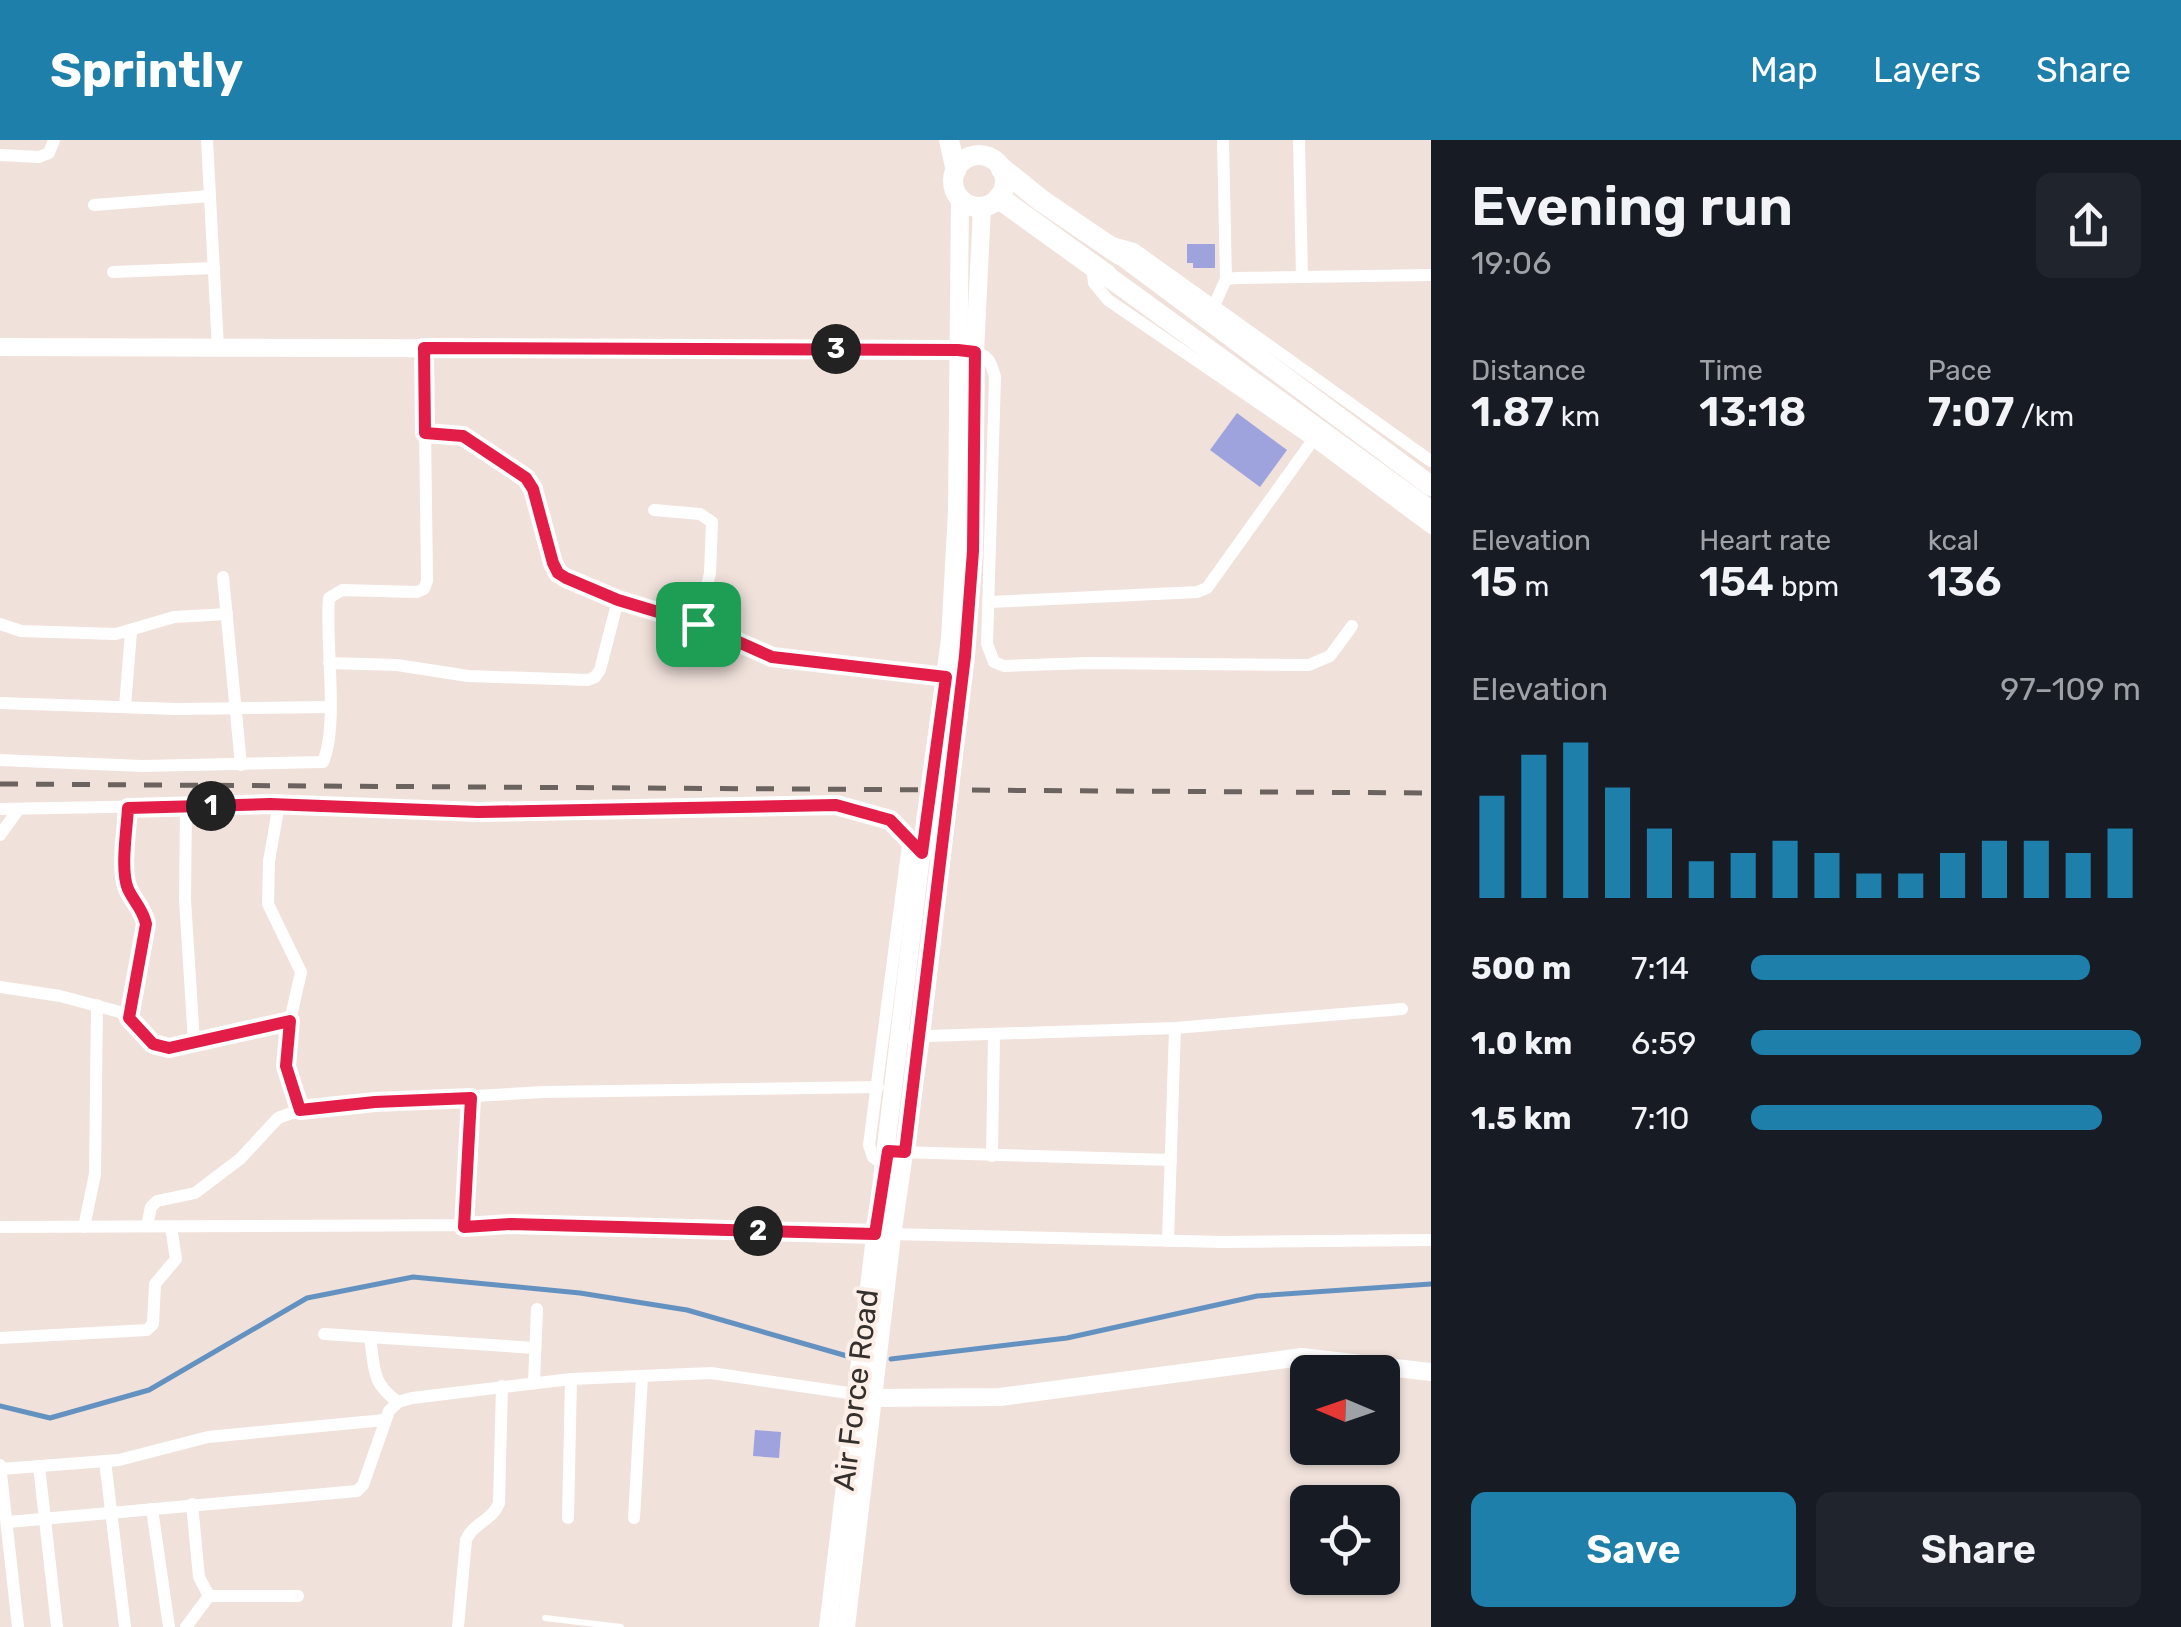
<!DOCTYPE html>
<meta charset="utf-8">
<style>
:root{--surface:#171b24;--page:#20242c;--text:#f1f3f6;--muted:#9ea1a6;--accent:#1f7fab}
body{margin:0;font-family:Rubik,sans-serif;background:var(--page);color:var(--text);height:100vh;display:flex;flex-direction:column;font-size:38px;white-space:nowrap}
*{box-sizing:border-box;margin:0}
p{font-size:32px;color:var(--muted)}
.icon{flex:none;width:55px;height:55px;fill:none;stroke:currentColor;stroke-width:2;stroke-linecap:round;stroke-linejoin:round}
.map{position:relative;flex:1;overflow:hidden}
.sheet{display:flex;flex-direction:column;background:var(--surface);width:750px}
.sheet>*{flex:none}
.needle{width:65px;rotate:272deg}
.controls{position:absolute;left:1290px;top:1215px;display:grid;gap:20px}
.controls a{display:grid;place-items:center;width:110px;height:110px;border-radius:15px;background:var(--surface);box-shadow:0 2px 8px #0004;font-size:50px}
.pin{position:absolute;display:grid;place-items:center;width:85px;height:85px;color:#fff;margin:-42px;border-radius:20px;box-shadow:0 5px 15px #0006}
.km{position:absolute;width:50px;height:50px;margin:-25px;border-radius:50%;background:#222;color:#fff;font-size:28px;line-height:50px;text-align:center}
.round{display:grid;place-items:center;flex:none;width:105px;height:105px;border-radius:15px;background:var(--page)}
.head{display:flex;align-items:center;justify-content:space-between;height:170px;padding:0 40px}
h1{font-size:55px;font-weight:600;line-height:75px}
.metrics{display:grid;grid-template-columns:repeat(3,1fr);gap:15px;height:170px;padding:10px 40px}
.metrics div{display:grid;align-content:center}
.metrics b{font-size:42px;font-weight:600}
.metrics small{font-size:28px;font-weight:400}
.metrics p{font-size:28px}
.chart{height:280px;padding:20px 40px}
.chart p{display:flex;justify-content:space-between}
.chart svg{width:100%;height:180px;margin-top:10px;stroke:var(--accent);stroke-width:6}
.action{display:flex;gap:20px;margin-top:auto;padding:20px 40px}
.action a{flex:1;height:115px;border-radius:15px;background:var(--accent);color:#fff;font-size:40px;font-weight:600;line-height:115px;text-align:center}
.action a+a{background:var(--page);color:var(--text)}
ul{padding:0 40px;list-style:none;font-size:32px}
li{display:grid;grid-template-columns:160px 120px 1fr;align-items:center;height:75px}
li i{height:25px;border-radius:12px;background:var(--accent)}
header{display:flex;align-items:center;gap:60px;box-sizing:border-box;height:140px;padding:0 50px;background:var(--accent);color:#fff}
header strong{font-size:48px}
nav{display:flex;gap:55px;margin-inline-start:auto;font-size:35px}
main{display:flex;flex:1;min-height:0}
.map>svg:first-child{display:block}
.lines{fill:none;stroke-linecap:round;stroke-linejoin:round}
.stream{stroke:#6492c0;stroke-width:5}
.building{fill:#9ea2dd}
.lane{stroke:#fff;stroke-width:6}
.street{stroke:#fff;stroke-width:12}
.secondary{stroke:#fff;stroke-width:18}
.primary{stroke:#fff;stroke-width:20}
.highway{stroke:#fff;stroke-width:22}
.rail{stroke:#6b635f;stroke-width:5;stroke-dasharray:18 18;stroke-linecap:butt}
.route-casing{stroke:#fff;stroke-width:20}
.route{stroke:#e11d48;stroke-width:12}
.labels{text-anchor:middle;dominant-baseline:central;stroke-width:8;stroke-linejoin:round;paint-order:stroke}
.street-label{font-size:30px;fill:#352f2d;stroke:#fdefe8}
</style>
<header>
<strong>Sprintly</strong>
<nav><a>Map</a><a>Layers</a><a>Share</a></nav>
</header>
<main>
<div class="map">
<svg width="1431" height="1487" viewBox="0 0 1431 1487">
<rect width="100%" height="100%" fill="#f0e1db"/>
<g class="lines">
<!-- stream -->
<g class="stream">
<polyline points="891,1219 1067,1198 1257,1156 1431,1144"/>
<polyline points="0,1266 50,1278 149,1250 307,1158 413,1137 580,1153 687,1170 847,1216"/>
</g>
</g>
<!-- building -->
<g class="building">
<polygon points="1187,104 1215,104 1215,128 1193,128 1193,123 1187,123"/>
<polygon points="1237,273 1287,310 1260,347 1210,310"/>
<polygon points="755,1290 781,1292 779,1318 753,1316"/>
</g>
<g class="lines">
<!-- lane -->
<polyline class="lane" points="545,1478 621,1487"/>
<!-- street -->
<g class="street">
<polyline points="207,0 218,208"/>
<polyline points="1223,0 1226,139"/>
<polyline points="1299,0 1302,137"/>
<polyline points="0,15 39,17 49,13 54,0"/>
<polyline points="94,65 210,56"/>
<polyline points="1113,103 1134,109 1431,321"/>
<polyline points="1092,125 1094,143 1108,160 1313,300 1431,388"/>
<polyline points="113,132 214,128"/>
<polyline points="1214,166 1226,139 1237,138 1431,135"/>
<path d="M971 212C988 214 991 221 995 237L987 504 994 522 1004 526 1088 523 1309 525 1330 516 1352 486"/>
<polyline points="425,293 463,296 525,338 533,349 553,423 558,433 566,439 618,460 698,484 772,517 946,537"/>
<polyline points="654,370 700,374 712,382 710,433 698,484"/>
<polyline points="223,437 241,625"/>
<polyline points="990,462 1197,452 1207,448 1313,300"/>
<polyline points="0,484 21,491 116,494 174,477 227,474"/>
<polyline points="329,523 397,525 468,536 588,540 595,537 600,530 618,460"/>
<polyline points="0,563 177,569 330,567"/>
<polyline points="125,567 131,492"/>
<path d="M0 620 142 626 323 622C339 585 325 501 329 458L342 450 417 452 424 449 427 441 424 208"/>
<polyline points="279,664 269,721 268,764 301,832 290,881 286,926 300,970"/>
<polyline points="186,666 185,760 194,902"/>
<path d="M128 668C127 688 120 731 128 749 134 763 144 769 146 785L129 878"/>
<polyline points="0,669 270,664 462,672 835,665 891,679 922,713"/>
<polyline points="0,695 18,670"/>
<polyline points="0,847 60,856 120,872 160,908 290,881"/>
<polyline points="899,897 1175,888 1402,869"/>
<polyline points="899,1012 1171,1020"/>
<polyline points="992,1016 994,895"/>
<polyline points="885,1026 873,1017 869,1005 909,697"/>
<polyline points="147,1086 151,1067 157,1061 195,1053 240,1019 278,978 300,970 375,962 543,952 878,947"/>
<polyline points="0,1087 511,1085 1222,1102 1431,1100"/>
<polyline points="84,1087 95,1034 97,865"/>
<polyline points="464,1087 471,958"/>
<polyline points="1168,1101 1175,888"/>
<polyline points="324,1194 535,1208"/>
<polyline points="0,1198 147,1190 153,1184 155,1144 176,1119 171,1087"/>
<path d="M370 1198C375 1229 371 1243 398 1262"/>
<polyline points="534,1242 537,1169"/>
<polyline points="105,1321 125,1487"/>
<polyline points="0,1325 18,1487"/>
<polyline points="39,1326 57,1487"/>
<polyline points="1,1329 119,1320 208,1297 384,1280"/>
<polyline points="192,1364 199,1437 209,1456 298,1456"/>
<polyline points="152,1369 169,1487"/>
<polyline points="568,1378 571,1239"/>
<polyline points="634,1378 642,1237"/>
<polyline points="8,1382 357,1351 363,1345 389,1271 398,1262 412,1258 571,1239 711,1233 855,1254"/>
<polyline points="186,1487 209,1456"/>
<path d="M458 1487 466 1400C473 1383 493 1380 499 1363L502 1246"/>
</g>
<!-- secondary -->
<g class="secondary">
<polyline points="0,207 958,210"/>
<polyline points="872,1258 1000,1257 1302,1217 1431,1232"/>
<polyline points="828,1487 925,682 950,499 957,371 960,57"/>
<polyline points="846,1487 892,1096 921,896 965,515 973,411 975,212 982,67"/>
</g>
<!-- primary -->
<g class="primary">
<polyline points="949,0 956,31"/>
<circle cx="979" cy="41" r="26"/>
<polyline points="1120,114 1431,346"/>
<polyline points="1106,135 1431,371"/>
</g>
<!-- highway -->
<g class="highway">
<polyline points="1002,29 1042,61 1120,114"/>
<polyline points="999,58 1106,135"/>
</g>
<!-- rail -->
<polyline class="rail" points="0,644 1431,653"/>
</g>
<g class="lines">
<!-- route casing -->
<g class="route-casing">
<path id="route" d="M424 208 958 210 975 212 973 411 965 516 905 1012 888 1011 875 1094 511 1084 464 1087 471 958 375 962 300 970 286 926 290 881 169 908 153 904 129 878 146 784C143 769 134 762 128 749 120 730 127 688 128 668L270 664 478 672 836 665 890 680 922 713 946 537 772 517 698 484 618 460 566 438 558 433 553 423 533 349 526 338 463 296 425 293Z"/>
</g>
<!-- route -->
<use href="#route" class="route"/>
</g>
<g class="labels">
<!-- street labels -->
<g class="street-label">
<text transform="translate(856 1250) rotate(-83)">Air Force Road</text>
</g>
</g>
</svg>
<div class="controls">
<a><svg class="needle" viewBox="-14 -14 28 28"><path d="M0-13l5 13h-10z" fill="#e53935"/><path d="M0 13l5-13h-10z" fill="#9ea1a6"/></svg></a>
<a><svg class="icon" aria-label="locate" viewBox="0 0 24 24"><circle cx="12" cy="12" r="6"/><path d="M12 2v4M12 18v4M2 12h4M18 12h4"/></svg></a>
</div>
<div class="pin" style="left:698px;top:484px;background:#1e9e55"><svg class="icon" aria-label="arrive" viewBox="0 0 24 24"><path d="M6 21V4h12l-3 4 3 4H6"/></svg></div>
<b class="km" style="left:211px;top:666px">1</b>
<b class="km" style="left:758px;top:1091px">2</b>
<b class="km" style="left:836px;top:209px">3</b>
</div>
<section class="sheet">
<div class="head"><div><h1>Evening run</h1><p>19:06</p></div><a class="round"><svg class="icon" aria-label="share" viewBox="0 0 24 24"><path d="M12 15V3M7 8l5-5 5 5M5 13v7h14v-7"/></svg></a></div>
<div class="metrics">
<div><p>Distance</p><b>1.87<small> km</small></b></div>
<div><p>Time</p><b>13:18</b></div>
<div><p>Pace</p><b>7:07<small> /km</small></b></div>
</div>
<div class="metrics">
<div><p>Elevation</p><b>15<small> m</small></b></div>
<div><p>Heart rate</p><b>154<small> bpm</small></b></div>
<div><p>kcal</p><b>136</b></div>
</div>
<div class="chart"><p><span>Elevation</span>97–109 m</p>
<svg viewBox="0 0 160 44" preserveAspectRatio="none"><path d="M5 44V19M15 44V9M25 44V6M35 44V17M45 44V27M55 44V35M65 44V33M75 44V30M85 44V33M95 44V38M105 44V38M115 44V33M125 44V30M135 44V30M145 44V33M155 44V27"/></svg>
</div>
<ul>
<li><b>500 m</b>7:14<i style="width:87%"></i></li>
<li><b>1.0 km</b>6:59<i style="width:100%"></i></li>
<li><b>1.5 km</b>7:10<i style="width:90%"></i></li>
</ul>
<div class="action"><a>Save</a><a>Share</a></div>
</section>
</main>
